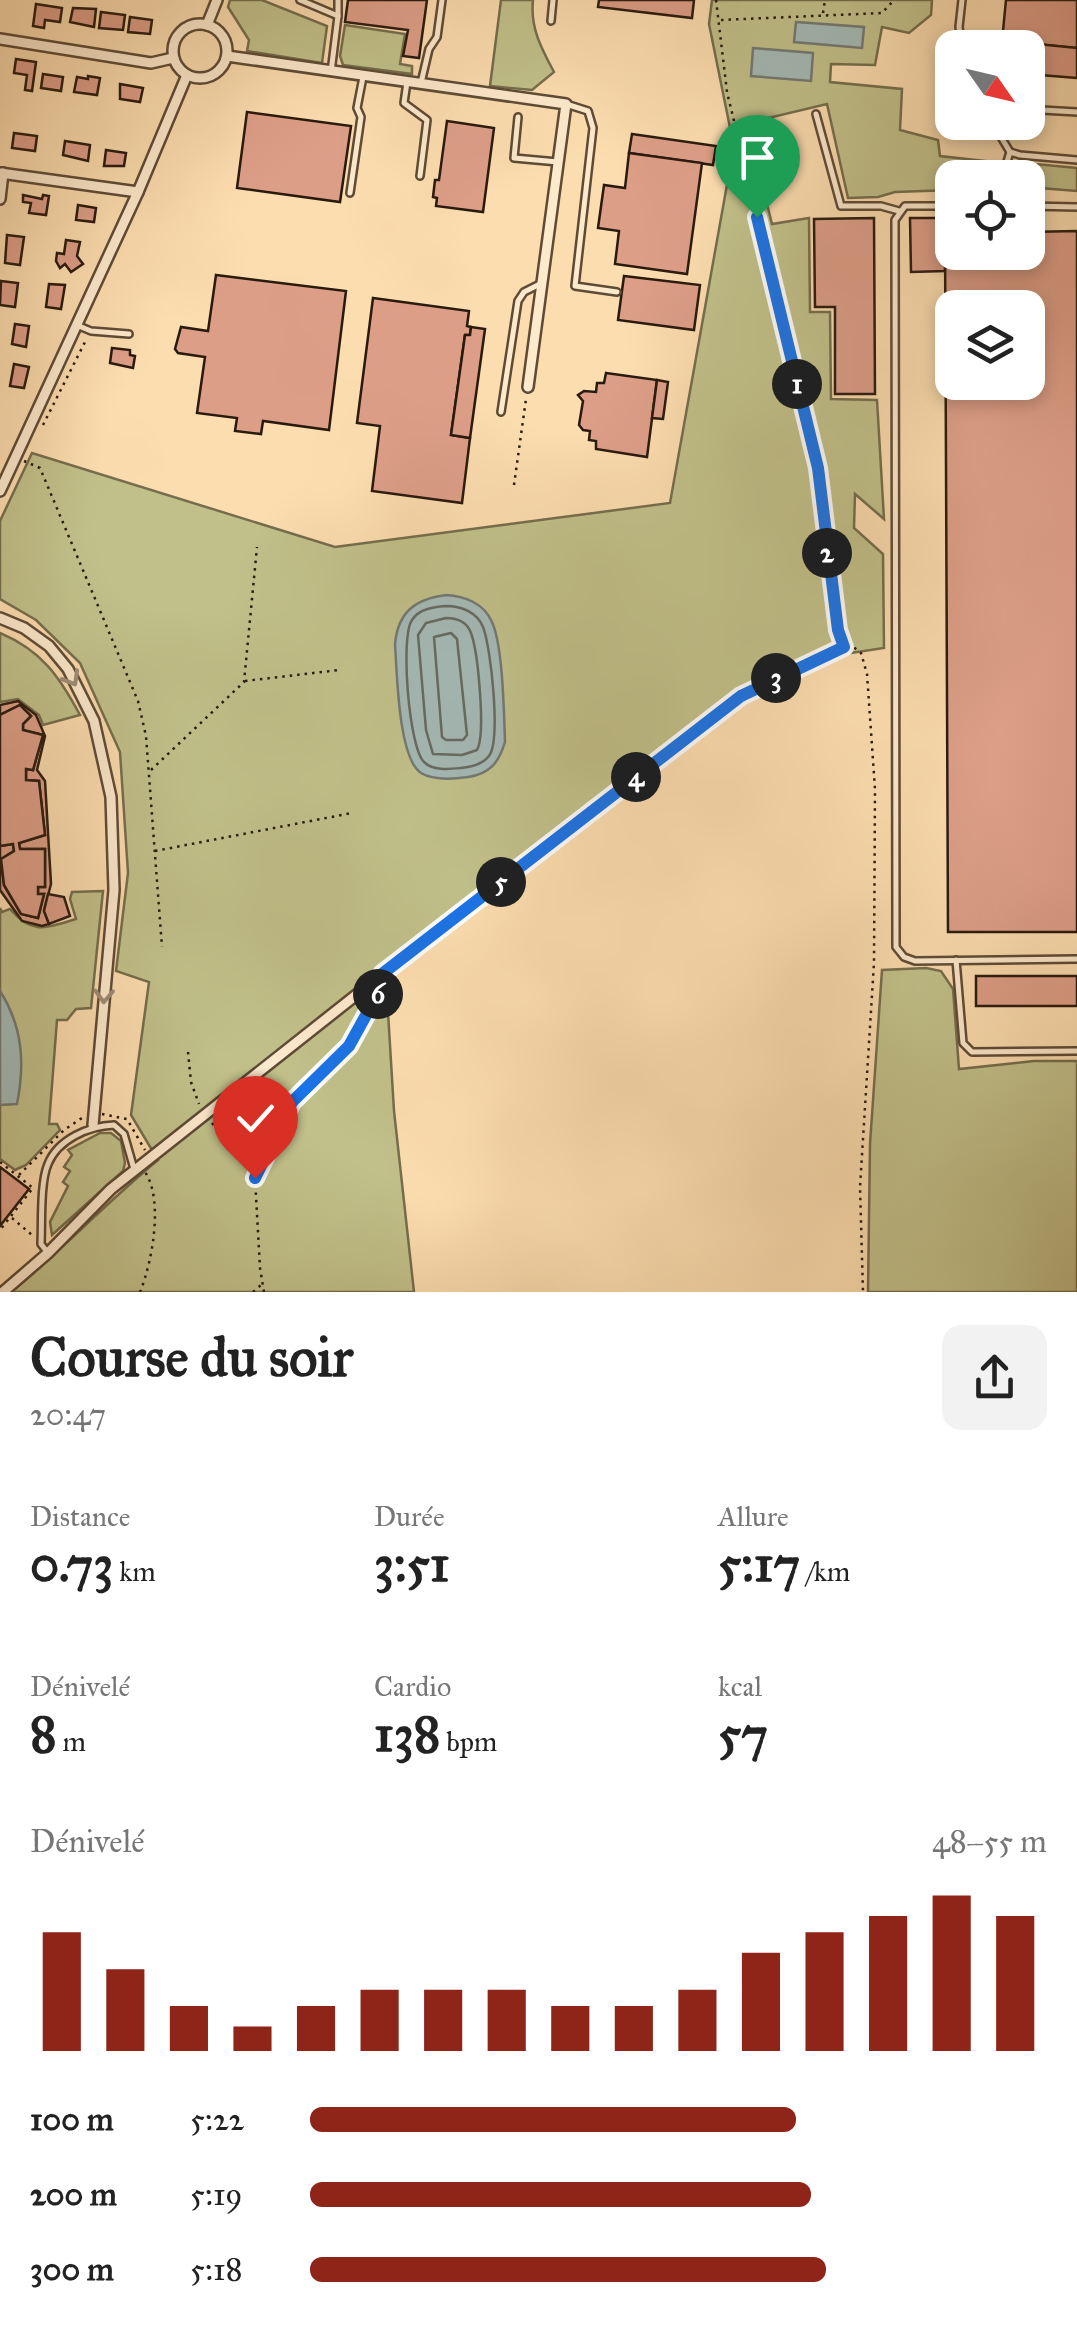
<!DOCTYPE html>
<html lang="fr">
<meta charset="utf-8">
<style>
:root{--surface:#fff;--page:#f2f2f2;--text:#222;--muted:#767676;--accent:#8f2418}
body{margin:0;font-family:"IM FELL Great Primer",serif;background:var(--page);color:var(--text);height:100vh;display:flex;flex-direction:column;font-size:38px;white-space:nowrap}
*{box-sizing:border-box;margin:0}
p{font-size:32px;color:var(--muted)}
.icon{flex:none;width:55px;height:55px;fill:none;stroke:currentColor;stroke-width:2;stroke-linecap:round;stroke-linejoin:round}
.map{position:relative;height:1292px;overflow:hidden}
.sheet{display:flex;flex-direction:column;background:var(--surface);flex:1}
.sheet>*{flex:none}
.needle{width:65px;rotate:124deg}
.fabs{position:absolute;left:935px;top:30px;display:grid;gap:20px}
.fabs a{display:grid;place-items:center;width:110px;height:110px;border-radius:20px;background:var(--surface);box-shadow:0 5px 15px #0003;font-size:50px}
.pin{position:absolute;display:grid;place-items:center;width:85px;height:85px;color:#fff;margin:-102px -42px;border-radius:50% 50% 50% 0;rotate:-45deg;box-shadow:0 0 10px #0007}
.pin .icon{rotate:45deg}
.km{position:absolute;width:50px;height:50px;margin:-25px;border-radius:50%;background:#222;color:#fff;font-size:28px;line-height:50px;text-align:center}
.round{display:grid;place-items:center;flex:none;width:105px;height:105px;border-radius:20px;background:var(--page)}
.summary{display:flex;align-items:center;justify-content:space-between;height:170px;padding:0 30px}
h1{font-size:55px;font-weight:700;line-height:75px}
.metrics{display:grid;grid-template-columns:repeat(3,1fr);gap:15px;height:170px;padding:10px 30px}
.metrics div{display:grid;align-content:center}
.metrics b{font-size:50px;font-weight:700}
.metrics small{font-size:28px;font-weight:400}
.metrics p{font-size:28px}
.chart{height:280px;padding:20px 30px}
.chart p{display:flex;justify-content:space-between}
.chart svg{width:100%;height:180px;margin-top:10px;stroke:var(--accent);stroke-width:6}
ul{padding:0 30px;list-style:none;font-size:32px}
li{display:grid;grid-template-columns:160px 120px 1fr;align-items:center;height:75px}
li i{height:25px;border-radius:12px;background:var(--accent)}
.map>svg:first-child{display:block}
.green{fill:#c1c08a;stroke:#756d4c;stroke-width:2.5}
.water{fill:#a4b9b6;stroke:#737973;stroke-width:2.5}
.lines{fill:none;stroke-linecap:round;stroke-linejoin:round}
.shore{stroke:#666a62;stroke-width:2.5}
.building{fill:#dd9e88;stroke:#291a0e;stroke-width:2.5;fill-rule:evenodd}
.lane-casing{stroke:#5e4b36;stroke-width:10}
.street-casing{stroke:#5e4b36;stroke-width:14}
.path{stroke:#291a0e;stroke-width:2.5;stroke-dasharray:2.5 5;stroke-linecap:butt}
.lane{stroke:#fde9cc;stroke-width:5}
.street{stroke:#fde9cc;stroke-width:9}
.oneway{stroke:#9e8c76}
.route-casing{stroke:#fff;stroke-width:20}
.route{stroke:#1a73e8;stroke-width:12}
</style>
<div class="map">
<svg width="1077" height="1292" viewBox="0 0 1077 1292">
<rect width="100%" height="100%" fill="#fcddb0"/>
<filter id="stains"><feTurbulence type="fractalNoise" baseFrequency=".002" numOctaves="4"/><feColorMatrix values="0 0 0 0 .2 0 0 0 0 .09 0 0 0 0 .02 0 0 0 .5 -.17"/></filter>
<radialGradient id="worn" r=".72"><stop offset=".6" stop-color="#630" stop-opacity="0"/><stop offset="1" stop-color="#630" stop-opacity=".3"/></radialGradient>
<!-- green -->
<g class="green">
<polygon points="230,0 262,0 327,26 322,63 247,51 249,40 228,7"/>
<path d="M501 0H533C530 27 541 48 554 72L532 90 490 86Z"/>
<path d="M712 0H932L931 15 909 33 882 27 875 65 831 64 830 82 902 89 900 130 938 140 940 156 995 162 993 177 952 178V190L895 192 878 197 848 198 827 104 747 123 772 224 809 218 810 312H830L831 399 877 400 884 519 855 494 854 528 883 554 884 648 851 653 843 651 792 674 742 702 386 979 394 1111 414 1292H11C62 1250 107 1202 158 1160L131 1115 149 982 116 971 128 873 120 752 80 663 36 620 0 599V521L32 453 335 547 670 503 730 168 738 167 709 24Z"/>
<polygon points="345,25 405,34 400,64 412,66 412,74 343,65 340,56"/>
<polygon points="1025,163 1077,168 1077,191 1028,187 1028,178 1021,177"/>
<path d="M0 633C42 651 59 676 80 715L43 725 39 715 18 699 0 702Z"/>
<path d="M103 891 91 1008 76 1009 67 1020H57L49 1124H57L60 1130 26 1165 15 1170 0 1159V908L2 912 10 909C32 935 46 928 76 919L70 899 72 892Z"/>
<polygon points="926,968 941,971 953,989 959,1069 1034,1061 1077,1061 1077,1292 868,1292 870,1144 882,970"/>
<polygon points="100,1133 111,1133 121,1141 125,1163 123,1171 52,1235 50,1222 68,1186 63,1182 70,1171 64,1167 72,1155 68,1150"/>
</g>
<!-- water -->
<g class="water">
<polygon points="796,22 864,27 862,48 794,42"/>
<polygon points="753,48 813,53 811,81 751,76"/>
<path d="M446 595C464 596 484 603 492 622 503 646 504 714 505 742 499 762 490 774 468 777 454 779 434 781 421 773 398 758 397 671 395 644 398 612 415 599 446 595Z"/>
<path d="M0 991C23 1027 25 1064 17 1104L0 1105Z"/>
</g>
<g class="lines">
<!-- shore -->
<g class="shore">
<path d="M446 606C461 606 477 612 483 627 491 647 501 740 489 756 482 765 471 767 461 768 450 769 433 771 424 762 409 748 400 637 412 620 419 609 433 607 446 606Z"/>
<path d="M446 618C458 618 467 622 471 633 478 652 486 734 477 750L462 755 433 754 426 730 418 635 426 623Z"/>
<polygon points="451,633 457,639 467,735 463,740 446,740 442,737 434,637"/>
</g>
</g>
<!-- building -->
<g class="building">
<polygon points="348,0 427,0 419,58 403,56 408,30 345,22"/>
<polygon points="599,0 694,0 692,18 598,7"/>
<polygon points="1006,0 1077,0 1077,48 1002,41"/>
<polygon points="36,4 62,8 60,22 45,20 44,28 33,26"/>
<polygon points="73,8 96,9 94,27 70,22"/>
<polygon points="101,12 125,15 123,30 99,28"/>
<polygon points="130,17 152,20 150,34 128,32"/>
<polygon points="1028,43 1077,48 1077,78 1028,74"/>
<polygon points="16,59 36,62 32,91 25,90 27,75 14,73"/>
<polygon points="43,74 63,77 61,91 41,88"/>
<polygon points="88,76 100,78 97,95 74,92 77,77 88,79"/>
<polygon points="120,84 143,88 140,102 120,99"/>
<polygon points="247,112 351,126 340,202 237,188"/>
<polygon points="447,121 494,128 483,212 436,206 437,198 433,197 435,180 439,180"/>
<polygon points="14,133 37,136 35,151 12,148"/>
<polygon points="632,134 716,146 713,165 629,153"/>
<polygon points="65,141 90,145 88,161 63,155"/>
<polygon points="106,150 126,153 124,166 104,166"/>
<polygon points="629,153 702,163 687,274 615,264 619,231 598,228 604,185 625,188"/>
<polygon points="23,195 42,199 43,195 49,196 46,215 29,213 31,203 23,202"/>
<polygon points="78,205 96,208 94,222 76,220"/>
<polygon points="874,218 875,394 835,394 835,307 815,307 814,219"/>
<polygon points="910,218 952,218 952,232 945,232 945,271 911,272"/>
<path d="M1077 231V932H948L945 232H952V252H1028V232ZM952 308H1028V382H952Z"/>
<polygon points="7,235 24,237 20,265 5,263"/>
<polygon points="66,240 80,242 77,256 83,264 71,272 65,264 60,268 56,261 57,253 64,254"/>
<polygon points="216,275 346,291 329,430 263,421 261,434 235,431 237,418 197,413 205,357 178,353 175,349 181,327 208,331"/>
<polygon points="624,276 700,285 694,330 618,320"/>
<polygon points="1,281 18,283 15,307 0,305"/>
<polygon points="49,284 65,285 61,309 46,307"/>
<polygon points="373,298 469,311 467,326 471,327 470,335 465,335 451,435 470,438 462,503 372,491 380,426 357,423"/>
<polygon points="15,324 29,326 26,347 12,344"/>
<polygon points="471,327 485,329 470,438 451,435 465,335 470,335"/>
<polygon points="112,348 130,350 130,355 135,356 133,368 110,363"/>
<polygon points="14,364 29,367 24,388 10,386"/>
<polygon points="606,373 657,380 647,457 596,449 596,441 589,440 590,431 583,430 579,425 583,401 578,395 584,391 596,392 597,383 604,383"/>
<polygon points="657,380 668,382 663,419 652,418"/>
<polygon points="18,701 36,715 45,736 37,770 45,781 51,884 44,911 49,924 42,926 22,921 0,890 0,846 13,844 14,851 1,859 4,885 21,914 38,918 44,894 38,894 38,887 45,887 45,849 20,849 19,843 45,835 39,781 26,780 26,769 33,770 43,735 23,730 23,724 31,716 20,705 0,715 0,705"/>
<polygon points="20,705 31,716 23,724 23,730 43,735 33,770 26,769 26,780 39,781 45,835 19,843 20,849 45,849 45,887 38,887 38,894 44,894 38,918 21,914 4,885 1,859 14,851 13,844 0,846 0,715"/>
<polygon points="48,894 64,897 70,916 49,924 44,911"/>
<rect x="976" y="976" width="101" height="30"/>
<polygon points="0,1167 29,1189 0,1226"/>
</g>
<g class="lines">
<!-- lane casing -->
<g class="lane-casing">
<g id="lane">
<polyline points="300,0 338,16 331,72"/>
<polyline points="962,0 959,27 962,48"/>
<polyline points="338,16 338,0"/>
<polyline points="551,21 553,0"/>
<polyline points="407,82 404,103 427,120 420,176"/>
<polyline points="421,83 429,49 437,37 442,0"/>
<polyline points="566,104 588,111 593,128 575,286 617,292"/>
<polyline points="1042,110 1077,112"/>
<polyline points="816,114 841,206 881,206 899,211"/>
<polyline points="518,117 514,158 558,162"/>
<polyline points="992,122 1010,152 1020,155 1077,160"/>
<polyline points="1002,178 1010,152"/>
<polyline points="350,193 361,117 357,108 363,77"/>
<polyline points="952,206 905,206 895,220 896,947 904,957 915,961 1077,959"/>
<polyline points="1028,206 1077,207"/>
<polyline points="79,326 91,331 129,334"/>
<polyline points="501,412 518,301 524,292 542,283"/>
<polyline points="956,960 963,1043 972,1052 1077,1051"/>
<path d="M48 1253 41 1244C42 1223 40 1182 48 1164 58 1139 89 1126 114 1125L124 1134 134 1169"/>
</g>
</g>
<!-- street casing -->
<g class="street-casing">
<g id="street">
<circle cx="200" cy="51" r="27"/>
<polyline points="207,25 217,0"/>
<polyline points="0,39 151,63 173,58"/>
<polyline points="227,56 566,104 528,387"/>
<polyline points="0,173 138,192"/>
<polyline points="0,199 3,173"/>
<polyline points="0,491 138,192 187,75"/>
<polyline points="0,618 24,628 49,646 68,669 94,721 111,797 114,890 93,1125"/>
<polyline points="3,1292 48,1253 111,1189 475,901"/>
</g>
</g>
<!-- path -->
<g class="path">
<polyline points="716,0 727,92 818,468 838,630 844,646"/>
<polyline points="823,13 825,0"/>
<polyline points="721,20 882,13 894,0"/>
<polyline points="43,425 87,338"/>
<polyline points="24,461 40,468 138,701 146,736 162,947"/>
<polyline points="514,485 526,399"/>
<polyline points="245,681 339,670"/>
<polyline points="151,770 244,682 257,547"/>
<polyline points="155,851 352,813"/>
<polyline points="484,894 741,696 803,664 851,645 861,653 867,674 875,789 874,963 860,1187 863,1292"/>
<polyline points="188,1052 191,1082 199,1104"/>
<polyline points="102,1114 127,1119 145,1150"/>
<polyline points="212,1123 253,1175"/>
<polyline points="0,1162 33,1188 0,1230"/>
<polyline points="19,1175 64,1130 85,1116"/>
<polyline points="12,1218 32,1235"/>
<path d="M140 1292C152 1263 164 1200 145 1172"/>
<polyline points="253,1292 261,1285"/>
<polyline points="264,1292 260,1268 255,1178 293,1102 349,1046 380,989"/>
</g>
<!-- lane -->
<use href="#lane" class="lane"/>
<!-- street -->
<use href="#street" class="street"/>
</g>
<!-- one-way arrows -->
<defs><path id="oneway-chevron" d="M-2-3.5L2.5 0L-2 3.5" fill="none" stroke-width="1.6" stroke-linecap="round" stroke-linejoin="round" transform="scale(2.5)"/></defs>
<g class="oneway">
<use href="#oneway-chevron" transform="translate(72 679) rotate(60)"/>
<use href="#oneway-chevron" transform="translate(104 996) rotate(92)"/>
</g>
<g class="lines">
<!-- route casing -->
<g class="route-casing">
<polyline id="route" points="255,1178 292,1102 349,1046 381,988 382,974 741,696 844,647 838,630 818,468 757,217"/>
</g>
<!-- route -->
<use href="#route" class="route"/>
</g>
<rect width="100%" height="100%" filter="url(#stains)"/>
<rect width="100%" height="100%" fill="url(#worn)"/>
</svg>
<div class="fabs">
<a><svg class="needle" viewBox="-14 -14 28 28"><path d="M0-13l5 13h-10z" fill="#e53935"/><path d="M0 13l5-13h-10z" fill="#767676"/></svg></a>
<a><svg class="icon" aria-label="locate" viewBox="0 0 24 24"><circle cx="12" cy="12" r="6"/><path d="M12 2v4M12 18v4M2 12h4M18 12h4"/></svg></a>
<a><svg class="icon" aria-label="layers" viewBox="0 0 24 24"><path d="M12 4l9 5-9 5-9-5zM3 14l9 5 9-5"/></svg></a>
</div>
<div class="pin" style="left:757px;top:217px;background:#1e9e55"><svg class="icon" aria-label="arrive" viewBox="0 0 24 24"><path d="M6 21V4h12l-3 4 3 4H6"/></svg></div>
<div class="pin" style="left:255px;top:1178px;background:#d93025"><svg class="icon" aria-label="check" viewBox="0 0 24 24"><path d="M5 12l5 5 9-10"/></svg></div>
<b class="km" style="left:797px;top:384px">1</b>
<b class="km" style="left:827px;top:553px">2</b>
<b class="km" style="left:776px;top:678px">3</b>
<b class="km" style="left:636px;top:777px">4</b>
<b class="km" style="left:501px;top:882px">5</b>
<b class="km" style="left:378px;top:994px">6</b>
</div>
<section class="sheet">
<div class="summary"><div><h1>Course du soir</h1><p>20:47</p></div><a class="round"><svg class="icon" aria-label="share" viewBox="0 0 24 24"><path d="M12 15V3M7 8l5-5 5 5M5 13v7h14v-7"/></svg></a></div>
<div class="metrics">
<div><p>Distance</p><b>0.73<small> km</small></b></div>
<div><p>Durée</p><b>3:51</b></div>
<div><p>Allure</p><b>5:17<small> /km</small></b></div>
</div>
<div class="metrics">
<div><p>Dénivelé</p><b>8<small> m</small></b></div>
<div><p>Cardio</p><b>138<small> bpm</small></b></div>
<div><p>kcal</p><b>57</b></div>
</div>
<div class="chart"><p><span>Dénivelé</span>48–55 m</p>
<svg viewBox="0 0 160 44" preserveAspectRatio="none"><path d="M5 44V15M15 44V24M25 44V33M35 44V38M45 44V33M55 44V29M65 44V29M75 44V29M85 44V33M95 44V33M105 44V29M115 44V20M125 44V15M135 44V11M145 44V6M155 44V11"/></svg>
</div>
<ul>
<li><b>100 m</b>5:22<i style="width:66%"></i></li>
<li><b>200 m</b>5:19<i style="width:68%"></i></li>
<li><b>300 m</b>5:18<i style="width:70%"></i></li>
</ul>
</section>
